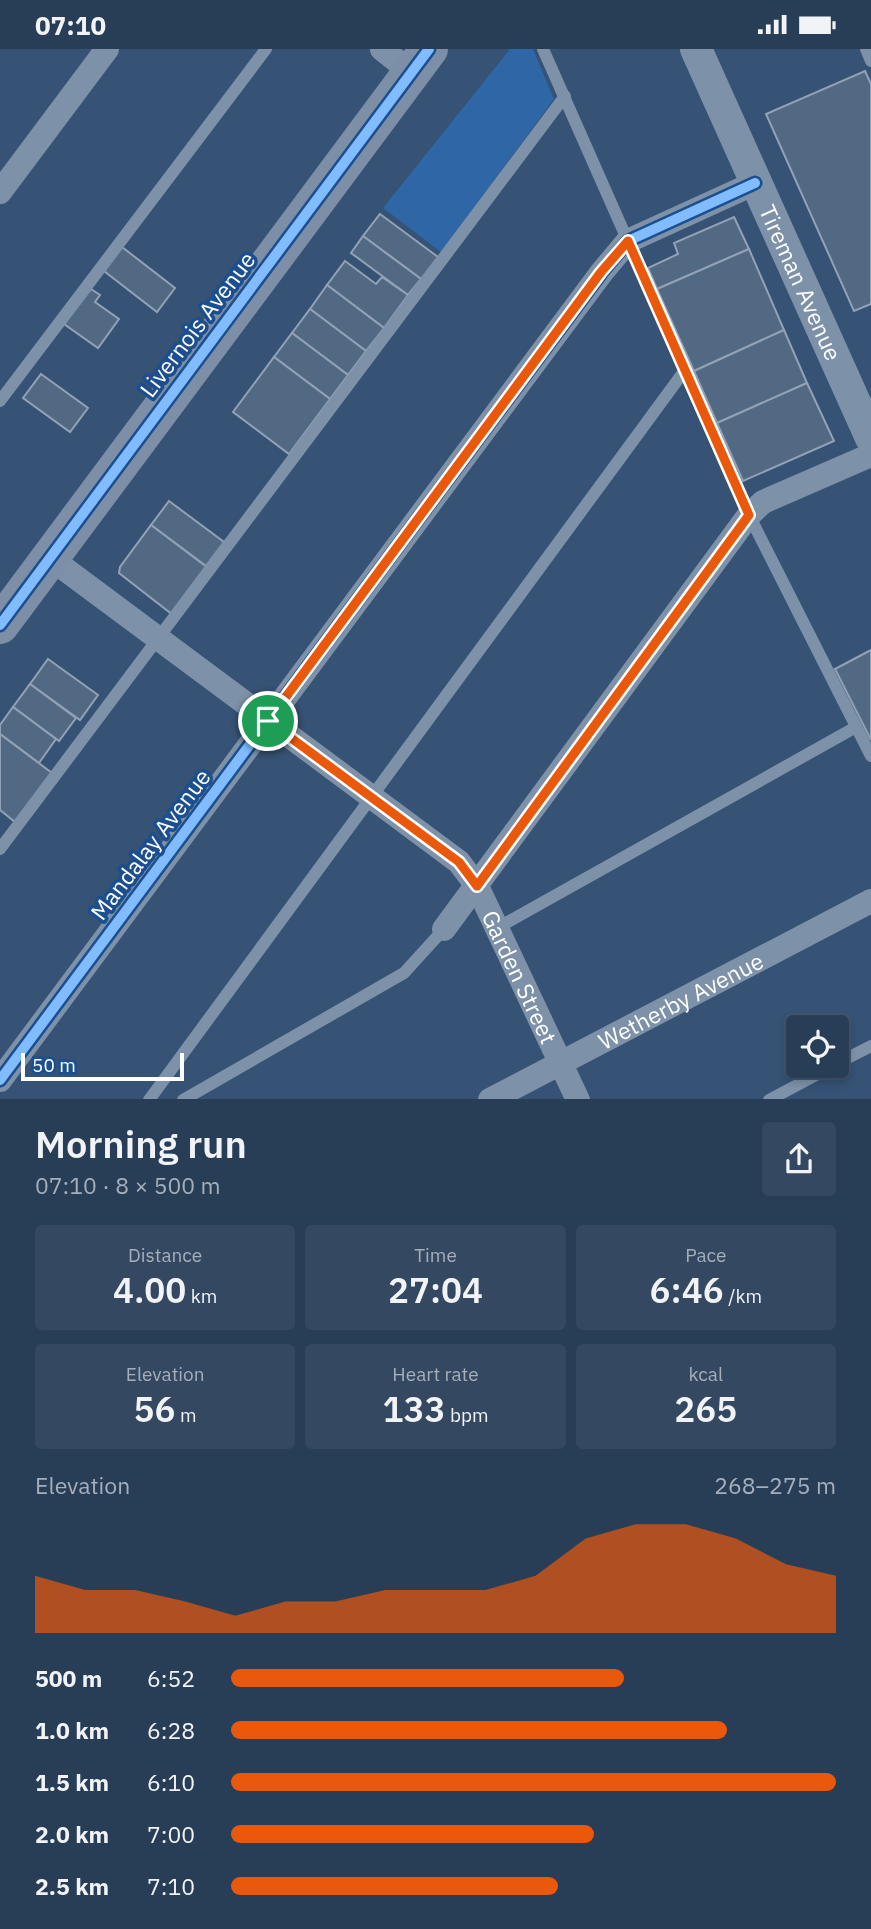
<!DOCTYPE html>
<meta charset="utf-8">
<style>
:root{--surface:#283e57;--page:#344961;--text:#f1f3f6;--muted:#a5aeba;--line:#44576d;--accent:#ea580c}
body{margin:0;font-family:"IBM Plex Sans",sans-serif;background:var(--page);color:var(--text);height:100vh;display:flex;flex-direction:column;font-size:26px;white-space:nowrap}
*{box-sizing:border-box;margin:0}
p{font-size:23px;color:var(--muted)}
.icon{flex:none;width:38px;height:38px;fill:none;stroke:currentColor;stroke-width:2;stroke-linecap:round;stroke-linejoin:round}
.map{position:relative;height:1050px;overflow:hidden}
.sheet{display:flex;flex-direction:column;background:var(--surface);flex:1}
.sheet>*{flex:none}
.fabs{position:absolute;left:786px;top:966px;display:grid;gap:14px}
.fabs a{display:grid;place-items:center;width:63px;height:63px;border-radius:7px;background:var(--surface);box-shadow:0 4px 10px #0003,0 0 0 2px var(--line);font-size:35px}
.scale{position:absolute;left:21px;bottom:18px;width:163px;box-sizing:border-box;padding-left:7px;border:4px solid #fff;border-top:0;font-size:19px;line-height:24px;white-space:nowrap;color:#fff;-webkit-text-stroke:5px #1b4f8f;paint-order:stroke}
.pin{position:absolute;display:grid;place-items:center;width:60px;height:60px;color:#fff;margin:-30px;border:4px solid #fff;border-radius:50%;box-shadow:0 2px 7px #0007}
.round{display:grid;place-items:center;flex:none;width:74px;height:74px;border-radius:7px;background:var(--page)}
.overview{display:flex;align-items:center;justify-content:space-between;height:119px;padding:0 35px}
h1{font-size:38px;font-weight:600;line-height:52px}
.figures{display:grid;grid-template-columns:repeat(3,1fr);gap:10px;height:119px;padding:7px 35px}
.figures div{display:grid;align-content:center;border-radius:7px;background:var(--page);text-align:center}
.figures b{font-size:35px;font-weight:600}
.figures small{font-size:19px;font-weight:400}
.figures p{font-size:19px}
.chart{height:196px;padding:14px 35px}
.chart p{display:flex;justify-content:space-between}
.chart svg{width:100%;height:126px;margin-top:7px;fill:var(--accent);opacity:.7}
ul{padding:0 35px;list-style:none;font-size:23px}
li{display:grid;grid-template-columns:112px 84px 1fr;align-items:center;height:52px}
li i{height:18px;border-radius:9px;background:var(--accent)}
.status{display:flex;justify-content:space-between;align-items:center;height:49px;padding:0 35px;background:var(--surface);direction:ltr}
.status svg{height:19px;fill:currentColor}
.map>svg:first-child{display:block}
.green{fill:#2f66a5}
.building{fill:#526984;stroke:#92a2b6;stroke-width:2}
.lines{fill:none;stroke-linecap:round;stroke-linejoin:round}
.service{stroke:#7d92a8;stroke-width:12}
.minor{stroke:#7d92a8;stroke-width:24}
.tertiary{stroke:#7d92a8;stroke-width:32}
.primary{stroke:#7d8ea7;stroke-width:38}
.cycleway-casing{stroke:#1b4f8f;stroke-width:15}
.cycleway{stroke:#80bcff;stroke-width:10}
.route-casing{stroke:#fff;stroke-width:14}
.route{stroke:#ea580c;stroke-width:9}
.labels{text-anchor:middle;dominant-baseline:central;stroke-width:7;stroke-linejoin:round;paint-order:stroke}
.street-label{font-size:23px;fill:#fff;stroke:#1b4f8f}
</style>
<div class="status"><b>07:10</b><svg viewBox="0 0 49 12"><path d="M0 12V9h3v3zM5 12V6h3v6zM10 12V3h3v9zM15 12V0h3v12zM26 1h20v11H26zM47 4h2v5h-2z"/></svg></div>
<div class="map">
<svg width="871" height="1051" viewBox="0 0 871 1051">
<rect width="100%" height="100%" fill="#365274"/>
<!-- green -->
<polygon class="green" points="510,0 533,0 554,50 441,203 383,159"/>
<!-- building -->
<g class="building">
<polygon points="865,22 871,35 871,255 854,262 766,65"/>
<polygon points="380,165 438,208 421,230 363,187"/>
<polygon points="734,168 749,200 657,240 648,219 678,205 674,194"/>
<polygon points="363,187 421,230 408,246 351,204"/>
<polygon points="122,198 175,239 157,263 104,222"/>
<polygon points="749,200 784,281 694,322 657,240"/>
<polygon points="345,212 376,235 382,228 408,246 384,279 327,236"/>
<polygon points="327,236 384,279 366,302 310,260"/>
<polygon points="91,240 100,246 95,253 119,270 98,299 64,275"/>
<polygon points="310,260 366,302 348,326 292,284"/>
<polygon points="784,281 807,334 717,374 694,322"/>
<polygon points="292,284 348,326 330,350 274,308"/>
<polygon points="274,308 330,350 289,405 233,363"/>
<polygon points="41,325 88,359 70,383 23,349"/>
<polygon points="807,334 834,392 743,432 717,374"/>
<polygon points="169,452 224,493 206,517 151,476"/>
<polygon points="151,476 208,519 173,566 119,524 120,518"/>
<polygon points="871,601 871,691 835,620"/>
<polygon points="48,610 98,646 80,671 30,635"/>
<polygon points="30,635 76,669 59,692 13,658"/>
<polygon points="13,658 56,690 39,714 0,685 0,676"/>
<polygon points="0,685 52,724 15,773 0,761"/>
</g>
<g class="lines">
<!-- service -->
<g class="service">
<polyline points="543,0 749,466 871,707"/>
<polyline points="866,0 871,12"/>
<polyline points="0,352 266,0"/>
<polyline points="0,800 565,47"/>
<polyline points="497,879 856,678"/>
<polyline points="836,1015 871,997"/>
<polyline points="149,1051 685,321"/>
<polyline points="183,1051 404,924 444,880"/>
<polyline points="769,1051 833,1017"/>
</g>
<!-- minor -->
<g class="minor">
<polyline points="382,0 411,23"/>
<polyline points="0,143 107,0"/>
<path id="s1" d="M50 509 459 813 477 837 578 1051"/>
<polyline points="444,880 749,466 763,453 871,406"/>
<polyline points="0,1031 602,223 628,192 755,134"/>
<path id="s2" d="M490 1051 871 852"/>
</g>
<!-- tertiary -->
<path class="tertiary" id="s3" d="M696 0 871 389"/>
<!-- primary -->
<polyline class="primary" points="0,576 429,0"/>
<!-- cycleway casing -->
<g class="cycleway-casing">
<g id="cycleway">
<polyline points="0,576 429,0"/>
<polyline points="0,1031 602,223 628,192 755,134"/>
</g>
</g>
<!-- cycleway -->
<use href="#cycleway" class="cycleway"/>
</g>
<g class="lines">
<!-- route casing -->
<g class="route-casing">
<polygon id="route" points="628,192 749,466 477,837 459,813 268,672 601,223"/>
</g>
<!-- route -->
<use href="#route" class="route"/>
</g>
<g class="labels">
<!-- street labels -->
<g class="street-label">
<text stroke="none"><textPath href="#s3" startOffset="256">Tireman Avenue</textPath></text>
<text transform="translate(197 275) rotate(-53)">Livernois Avenue</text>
<text transform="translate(150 795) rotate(-53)">Mandalay Avenue</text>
<text stroke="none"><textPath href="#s1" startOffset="640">Garden Street</textPath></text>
<text stroke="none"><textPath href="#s2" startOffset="215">Wetherby Avenue</textPath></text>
</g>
</g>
</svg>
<div class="fabs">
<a><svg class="icon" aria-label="locate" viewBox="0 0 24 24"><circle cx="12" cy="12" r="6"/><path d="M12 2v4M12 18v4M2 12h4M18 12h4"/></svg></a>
</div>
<div class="scale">50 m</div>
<div class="pin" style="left:268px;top:672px;background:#1e9e55"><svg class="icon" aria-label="arrive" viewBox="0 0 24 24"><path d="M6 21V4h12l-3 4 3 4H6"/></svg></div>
</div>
<section class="sheet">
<div class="overview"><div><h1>Morning run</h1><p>07:10 · 8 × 500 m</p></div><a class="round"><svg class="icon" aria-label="share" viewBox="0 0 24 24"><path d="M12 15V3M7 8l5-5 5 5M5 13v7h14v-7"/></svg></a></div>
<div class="figures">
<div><p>Distance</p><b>4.00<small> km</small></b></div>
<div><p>Time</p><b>27:04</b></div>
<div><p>Pace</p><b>6:46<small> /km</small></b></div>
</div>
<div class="figures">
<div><p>Elevation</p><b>56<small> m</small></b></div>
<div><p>Heart rate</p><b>133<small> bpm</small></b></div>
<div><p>kcal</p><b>265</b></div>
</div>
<div class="chart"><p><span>Elevation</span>268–275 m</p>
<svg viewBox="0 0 160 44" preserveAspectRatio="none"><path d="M0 44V24L10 29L20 29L30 33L40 38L50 33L60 33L70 29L80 29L90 29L100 24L110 11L120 6L130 6L140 11L150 20L160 24V44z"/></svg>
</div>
<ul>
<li><b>500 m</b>6:52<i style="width:65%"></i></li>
<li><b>1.0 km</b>6:28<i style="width:82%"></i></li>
<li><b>1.5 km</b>6:10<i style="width:100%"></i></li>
<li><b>2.0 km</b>7:00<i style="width:60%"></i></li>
<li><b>2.5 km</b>7:10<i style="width:54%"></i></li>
</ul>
</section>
